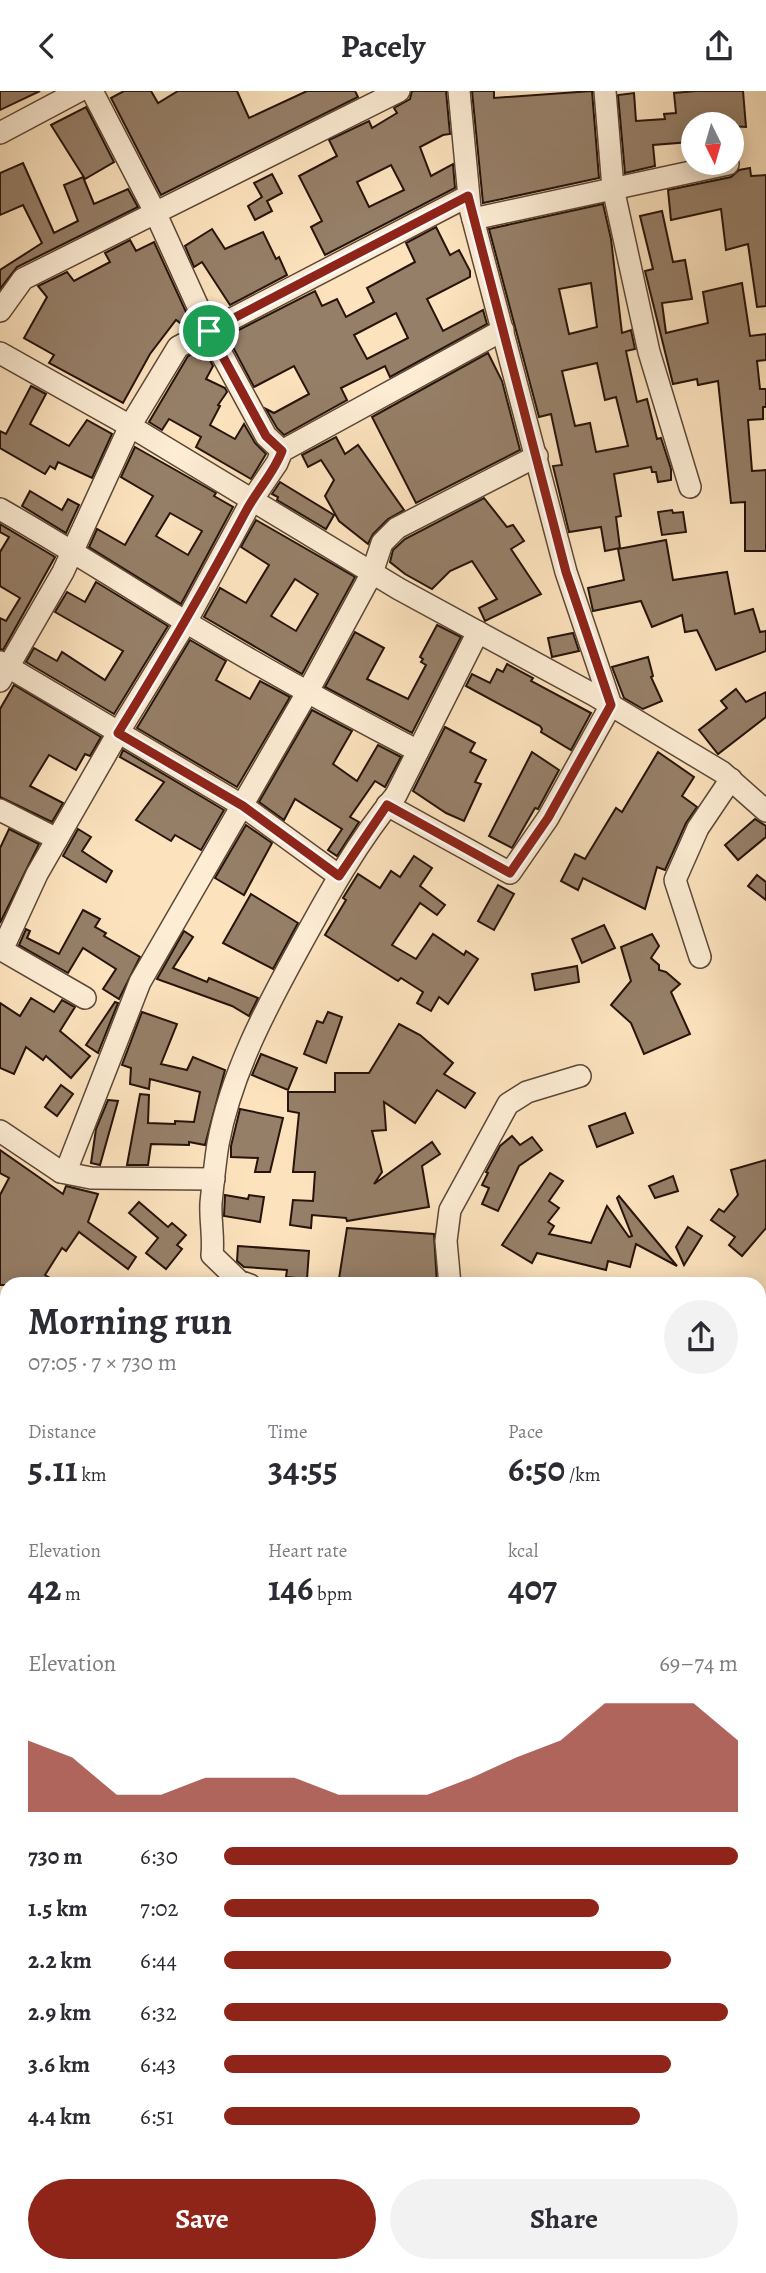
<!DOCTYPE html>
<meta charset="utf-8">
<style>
:root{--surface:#fff;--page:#f2f2f3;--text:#2b2b33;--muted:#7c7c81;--accent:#8f2418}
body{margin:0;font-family:Alegreya,serif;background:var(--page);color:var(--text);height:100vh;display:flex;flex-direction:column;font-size:26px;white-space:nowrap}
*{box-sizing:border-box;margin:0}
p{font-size:23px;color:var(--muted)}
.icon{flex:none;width:38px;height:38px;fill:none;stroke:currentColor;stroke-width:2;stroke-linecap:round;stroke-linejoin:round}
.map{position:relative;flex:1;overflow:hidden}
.sheet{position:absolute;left:0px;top:1186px;width:766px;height:996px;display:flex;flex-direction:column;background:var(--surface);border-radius:21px 21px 0 0;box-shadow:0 4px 18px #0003}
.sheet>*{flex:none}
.needle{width:46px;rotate:175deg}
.tools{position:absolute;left:681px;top:21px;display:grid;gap:14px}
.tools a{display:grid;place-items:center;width:63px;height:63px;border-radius:50%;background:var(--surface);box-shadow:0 4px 18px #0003;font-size:35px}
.pin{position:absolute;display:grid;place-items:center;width:60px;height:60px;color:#fff;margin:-30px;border:4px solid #fff;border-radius:50%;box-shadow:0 2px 7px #0007}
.round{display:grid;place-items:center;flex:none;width:74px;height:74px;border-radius:37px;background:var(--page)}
.headline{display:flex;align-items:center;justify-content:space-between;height:119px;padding:0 28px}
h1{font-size:38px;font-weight:600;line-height:52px}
.metrics{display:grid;grid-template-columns:repeat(3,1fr);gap:10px;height:119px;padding:7px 28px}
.metrics div{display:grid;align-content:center}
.metrics b{font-size:35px;font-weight:600}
.metrics small{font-size:19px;font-weight:400}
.metrics p{font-size:19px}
.chart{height:196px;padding:14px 28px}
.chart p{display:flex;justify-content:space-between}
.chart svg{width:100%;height:126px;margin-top:7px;fill:var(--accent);opacity:.7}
.primary-button{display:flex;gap:14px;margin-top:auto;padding:14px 28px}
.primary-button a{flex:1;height:80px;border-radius:42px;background:var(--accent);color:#fff;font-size:28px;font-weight:600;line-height:80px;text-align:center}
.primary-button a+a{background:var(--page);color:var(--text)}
ul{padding:0 28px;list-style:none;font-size:23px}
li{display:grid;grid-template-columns:112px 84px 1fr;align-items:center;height:52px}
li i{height:18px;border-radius:9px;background:var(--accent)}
header{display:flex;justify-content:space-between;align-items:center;height:91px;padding:0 28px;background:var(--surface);font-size:32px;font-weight:600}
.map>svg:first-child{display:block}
.building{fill:#967f68;stroke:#27130a;stroke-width:2;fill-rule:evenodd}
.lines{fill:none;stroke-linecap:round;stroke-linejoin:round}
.minor-casing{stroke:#5c4737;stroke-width:24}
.minor{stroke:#fdedd5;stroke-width:21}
.route-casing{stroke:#fff;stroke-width:14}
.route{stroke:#8f2418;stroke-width:9}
</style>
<header><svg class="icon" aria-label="back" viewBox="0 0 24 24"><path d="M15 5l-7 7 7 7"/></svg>Pacely<svg class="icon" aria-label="share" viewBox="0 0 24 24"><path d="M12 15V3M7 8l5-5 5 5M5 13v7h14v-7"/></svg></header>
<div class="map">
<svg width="766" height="2182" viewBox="0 0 766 2182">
<rect width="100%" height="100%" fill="#fce3be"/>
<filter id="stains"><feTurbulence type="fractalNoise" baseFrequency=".00286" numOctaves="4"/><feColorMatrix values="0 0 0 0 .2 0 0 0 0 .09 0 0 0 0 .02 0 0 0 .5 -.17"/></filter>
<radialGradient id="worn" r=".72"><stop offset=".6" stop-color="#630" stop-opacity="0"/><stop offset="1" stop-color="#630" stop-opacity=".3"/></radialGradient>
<!-- building -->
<g class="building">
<polygon points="0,0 40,0 0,19"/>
<polygon points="124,0 151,0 158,12 178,0 237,0 249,27 307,0 355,0 358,6 161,104 111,7"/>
<path d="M412 0H446L450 43 443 44 420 56 431 85 453 73 455 97 325 164 311 136 322 130 299 85 337 65 329 49 369 30 372 37 397 22 394 17 410 8ZM391 74 404 99 369 116 357 91Z"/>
<polygon points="472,0 494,0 494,7 592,0 599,87 483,112"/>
<polygon points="696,0 743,0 746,36 693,33 693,37 689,38 690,51 653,54 655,75 625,82 618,4 634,2 636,30 665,28 664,23 676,22 674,2"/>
<polygon points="86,16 114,71 85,88 51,34"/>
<polygon points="23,72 54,142 78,130 64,94 83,86 94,113 128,98 138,116 17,176 0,198 0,179 42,152 23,114 0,124 0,82"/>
<polygon points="750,77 751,85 766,84 766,215 757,216 748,153 726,159 721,118 671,129 668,99 731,86 739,79"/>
<polygon points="272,83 282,102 267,110 272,120 255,129 248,115 262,106 254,92"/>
<path d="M603 113 611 148 622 242 631 239 635 258 626 260 637 311 647 308 657 348 661 347 671 378V389L658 391 656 381H652L651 376 614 383 621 425 616 426 620 457 605 460 601 436 569 441 553 375 562 374 551 323 539 326 489 138ZM591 192 597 236 569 243 559 198ZM597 272 605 309 616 306 628 355 596 361 590 332 575 335 562 280Z"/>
<polygon points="662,120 673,171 685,169 692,208 662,212 666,242 708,232 703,201 742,192 750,245 766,243 766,269 757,270 760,298 766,298 766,316 763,316 763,328 748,329 752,380 766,379 766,460 745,460 745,411 731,412 718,290 698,294 697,288 673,293 645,180 653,178 640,125"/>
<path d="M436 136 450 164 459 159 470 180V186L427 208 443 240 483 219 487 233 390 286 385 275 341 297 347 309 284 344 277 337 266 318 274 322 309 303 294 275 254 296 227 245 315 200 322 215 337 208 346 226 374 211 367 197 415 171 406 152ZM396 222 408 247 367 268 354 244Z"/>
<polygon points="212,138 225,158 263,141 276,168 279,166 287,184 230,214 202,171 194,176 185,155"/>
<polygon points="130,149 136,160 154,151 192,234 187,237 176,229 150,263 123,312 49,272 54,264 24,247 47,206 38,195 67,181 74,190 110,171 105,162"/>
<polygon points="204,257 213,275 206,288 225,297 227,301 218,314 220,315 210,334 235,348 244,333 255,352 266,363 251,388 196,356 201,346 169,328 162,339 149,331 188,265"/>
<polygon points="488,262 502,290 520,359 416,412 372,326"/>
<polygon points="31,295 46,303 30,333 69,355 87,329 112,343 92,387 58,371 55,378 50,375 45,383 0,357 0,340 6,343"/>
<polygon points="336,346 345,363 358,354 404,419 388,428 373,443 368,453 339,430 325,405 334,389 321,369 308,376 302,364"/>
<path d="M135 356 216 402 214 405 233 416 181 513 89 456 97 438 125 454 153 405 121 386ZM170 422 202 440 188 464 156 445Z"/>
<polygon points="280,391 334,424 326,438 277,409 278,406 272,403"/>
<polygon points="30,400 62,419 68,408 79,414 66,442 22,415"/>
<polygon points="484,407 507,436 513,434 524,450 511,458 541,503 485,530 479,517 497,508 472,470 450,480 432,498 405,483 390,471 393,459 405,448"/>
<polygon points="672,419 673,422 683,421 686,441 662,444 658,421"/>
<path d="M256 429 355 486 302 583 204 526 220 497 246 512 269 474 241 456ZM295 488 318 503 296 540 271 525Z"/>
<polygon points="0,433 55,466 3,559 0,558 0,527 6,530 20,507 0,495 0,461 9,446 0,441"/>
<polygon points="666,449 673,489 727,481 735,523 753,518 760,541 766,540 766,560 716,579 697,539 685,541 682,524 652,536 641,510 593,520 588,497 624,489 618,458"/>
<polygon points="96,491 168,535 114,623 26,571 34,557 57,570 62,561 105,589 123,560 55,521 67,501 85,511"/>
<polygon points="437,534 461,546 412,642 325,596 355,541 384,557 367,588 408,608 426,574 421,571 423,568 420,566"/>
<polygon points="573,542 579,560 552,566 548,547"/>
<polygon points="190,549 226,570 216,589 250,608 260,590 290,606 237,696 137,637"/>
<polygon points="648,566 653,585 651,586 662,610 643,618 624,607 612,576"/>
<polygon points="507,573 533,587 531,590 591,622 571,659 541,641 542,638 540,635 466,595 472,583 490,592 497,578 503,581"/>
<polygon points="14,594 101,646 90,665 85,663 76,679 49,664 30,695 63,712 52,731 0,706 0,618"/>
<polygon points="736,598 746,611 766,601 766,626 718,663 699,639 727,617 721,610"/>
<polygon points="312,619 352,640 333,673 357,690 378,654 401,666 385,696 375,690 350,726 359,731 337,765 328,759 342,738 295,708 284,729 259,711"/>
<polygon points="445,636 475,652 470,661 486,669 475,691 481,693 464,730 446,722 413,700"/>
<polygon points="123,659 224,719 201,759 175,744 171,750 136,729 164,691 120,666"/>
<polygon points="532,661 559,679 538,718 535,717 512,757 489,745"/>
<polygon points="658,661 694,686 682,705 697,716 686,732 665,779 657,776 645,818 583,787 578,799 561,790 575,763 585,768 616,717 622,721"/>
<polygon points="755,728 766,735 766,746 738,769 725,754"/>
<polygon points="246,734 272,752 244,804 215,787"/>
<polygon points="9,738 39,753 0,832 0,757"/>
<polygon points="78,738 91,746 82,760 112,780 106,791 63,765"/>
<polygon points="414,765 432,777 420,795 445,814 437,824 420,812 392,854 416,868 433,843 464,864 466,860 478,868 448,913 439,906 431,920 417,912 423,901 401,887 398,890 325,844 346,809 343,807 358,783 380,797 391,780 400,786"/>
<polygon points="757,784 766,791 766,809 748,795"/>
<polygon points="498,794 514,803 494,839 478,830"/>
<polygon points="251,803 298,832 273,878 223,852"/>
<polygon points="83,819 100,828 95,836 106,842 104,845 140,866 119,908 103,898 116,878 83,857 68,882 19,854 26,838 30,840 27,847 59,863"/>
<polygon points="604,834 615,857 582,872 572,848"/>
<polygon points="184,840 193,846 173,877 207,891 209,887 258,907 249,925 232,915 157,888"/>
<polygon points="652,843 659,855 651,867 659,874 659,879 666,881 680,893 671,901 690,943 644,963 631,932 611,914 631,890 621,856"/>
<polygon points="577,875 579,891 535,899 532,883"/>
<polygon points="31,907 54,921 62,909 75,916 60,940 90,965 71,987 46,965 43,969 26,956 14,983 0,977 0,912 20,925"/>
<polygon points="115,911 118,912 98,962 86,954"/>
<polygon points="142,921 177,933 161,973 187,979 193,966 225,979 205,1054 189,1051 189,1054 151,1053 148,1074 127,1074 140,1003 149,1004 148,1032 175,1033 175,1030 194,1031 200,1001 150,988 149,998 130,993 131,977 122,974"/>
<polygon points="328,921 342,926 326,972 304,963 317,930 323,932"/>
<polygon points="399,933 420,944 453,972 444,983 475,1002 465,1017 437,999 415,1032 384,1011 386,1039 372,1040 382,1081 374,1093 432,1051 440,1063 422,1075 429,1116 347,1130 346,1127 312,1124 311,1137 290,1134 293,1109 313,1110 315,1081 293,1081 299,1022 288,1020 288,1001 335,1001 335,982 369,982"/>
<polygon points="261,963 297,977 288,999 252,984"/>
<polygon points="61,994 73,1003 57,1025 45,1016"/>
<polygon points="108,1009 118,1010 100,1074 91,1072 96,1038"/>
<polygon points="240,1018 283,1027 270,1081 255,1081 258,1067 231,1066 231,1055"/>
<polygon points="625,1022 633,1042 597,1056 589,1035"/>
<polygon points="512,1045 520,1054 532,1046 542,1059 519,1075 498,1120 482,1113 489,1097 482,1094 488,1082 486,1081 500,1055"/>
<polygon points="0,1059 63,1103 66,1095 98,1103 88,1131 136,1166 128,1178 79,1141 66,1160 62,1157 45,1184 62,1194 0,1194 0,1104 9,1087 0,1082"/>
<polygon points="766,1069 766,1137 742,1165 729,1154 735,1146 711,1129 719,1118 724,1121 738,1104 731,1079"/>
<polygon points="550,1082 563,1090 549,1110 559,1117 548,1131 554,1135 549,1143 591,1152 607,1115 629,1146 632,1145 617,1107 619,1105 677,1175 636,1153 630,1176 608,1170 606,1179 537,1162 532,1172 502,1154"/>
<polygon points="673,1085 678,1100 655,1107 649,1095"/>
<polygon points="225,1104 248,1108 249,1104 264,1106 260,1131 224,1125"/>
<polygon points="139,1111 168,1136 172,1132 186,1144 177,1154 182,1158 166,1178 146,1162 158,1147 129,1122"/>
<polygon points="688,1136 702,1145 684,1174 676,1156"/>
<polygon points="347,1137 434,1143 437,1194 338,1194"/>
<polygon points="238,1155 309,1160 307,1188 286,1186 287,1179 244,1176 237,1170"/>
</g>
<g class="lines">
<!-- minor casing -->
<g class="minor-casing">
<g id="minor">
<polyline points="92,0 155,121 209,240 266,345 282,360"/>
<polyline points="605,0 613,97 649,261 690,396"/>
<polyline points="0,42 79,0"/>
<polyline points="473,128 728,73"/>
<polyline points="0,220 23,188 399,0"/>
<polyline points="0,262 130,335 399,498 594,604 722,681 766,720"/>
<path d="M0 418C63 454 124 493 186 531 262 577 339 619 418 660"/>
<polyline points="0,571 243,715 339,785"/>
<polyline points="0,590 63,481 130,335 178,256 468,105"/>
<polyline points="387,714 510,782 548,727 611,614 566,481 470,117 459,0"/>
<polyline points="0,719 57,748"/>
<polyline points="700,866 675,789 698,737 731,688"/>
<polyline points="85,907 2,859 37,783 118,642 186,531 252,409 277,372 282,360 503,239"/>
<polyline points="0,1040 61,1081 68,1075 140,891 307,602 372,482 382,452 397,437 537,365"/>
<polyline points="61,1081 91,1087 214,1088"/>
<path d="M250 1194 239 1190 212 1164C214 1146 210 1129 211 1112 213 1092 215 1072 218 1053 231 983 265 919 299 857 328 804 357 751 396 704L478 541"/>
<polyline points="450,1194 446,1150 450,1119 508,1013 527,1001 580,985"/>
<polyline points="0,1230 7,1237"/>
<polyline points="0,1673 7,1678"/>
<polyline points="0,1920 7,1925"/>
<polyline points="760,2134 766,2143"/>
<polyline points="0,2175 7,2165"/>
<polyline points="19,2175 29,2182"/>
<polyline points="355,2175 362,2182"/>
</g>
</g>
<!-- minor -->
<use href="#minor" class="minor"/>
</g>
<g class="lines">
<!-- route casing -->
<g class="route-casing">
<path id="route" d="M468 105 566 481 611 614 548 727 510 782 387 714 339 785 243 715 118 642C163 569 206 495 246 420 257 399 274 382 282 360L266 345 209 240Z"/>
</g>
<!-- route -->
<use href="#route" class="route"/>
</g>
<rect width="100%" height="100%" filter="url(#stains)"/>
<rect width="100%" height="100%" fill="url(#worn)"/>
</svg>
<div class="tools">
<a><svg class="needle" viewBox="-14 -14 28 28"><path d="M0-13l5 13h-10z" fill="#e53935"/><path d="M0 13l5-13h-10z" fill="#7c7c81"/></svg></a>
</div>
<div class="pin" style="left:209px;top:240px;background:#1e9e55"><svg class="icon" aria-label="arrive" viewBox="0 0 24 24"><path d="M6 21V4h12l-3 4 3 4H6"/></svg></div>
<section class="sheet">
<div class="headline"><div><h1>Morning run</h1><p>07:05 · 7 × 730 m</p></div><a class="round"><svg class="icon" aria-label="share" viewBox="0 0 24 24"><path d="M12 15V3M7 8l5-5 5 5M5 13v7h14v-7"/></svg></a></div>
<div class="metrics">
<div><p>Distance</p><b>5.11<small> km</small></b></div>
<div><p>Time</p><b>34:55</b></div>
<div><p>Pace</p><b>6:50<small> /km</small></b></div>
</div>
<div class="metrics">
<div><p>Elevation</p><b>42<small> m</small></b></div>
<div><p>Heart rate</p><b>146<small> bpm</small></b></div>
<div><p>kcal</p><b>407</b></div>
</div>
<div class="chart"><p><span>Elevation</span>69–74 m</p>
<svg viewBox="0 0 160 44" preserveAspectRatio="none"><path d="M0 44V19L10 25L20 38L30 38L40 32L50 32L60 32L70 38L80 38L90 38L100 32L110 25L120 19L130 6L140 6L150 6L160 19V44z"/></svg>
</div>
<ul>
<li><b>730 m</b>6:30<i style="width:100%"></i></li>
<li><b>1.5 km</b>7:02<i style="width:73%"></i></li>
<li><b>2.2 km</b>6:44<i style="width:87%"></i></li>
<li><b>2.9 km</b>6:32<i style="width:98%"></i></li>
<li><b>3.6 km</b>6:43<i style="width:87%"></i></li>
<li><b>4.4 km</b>6:51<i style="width:81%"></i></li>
</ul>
<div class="primary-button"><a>Save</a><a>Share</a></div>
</section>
</div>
